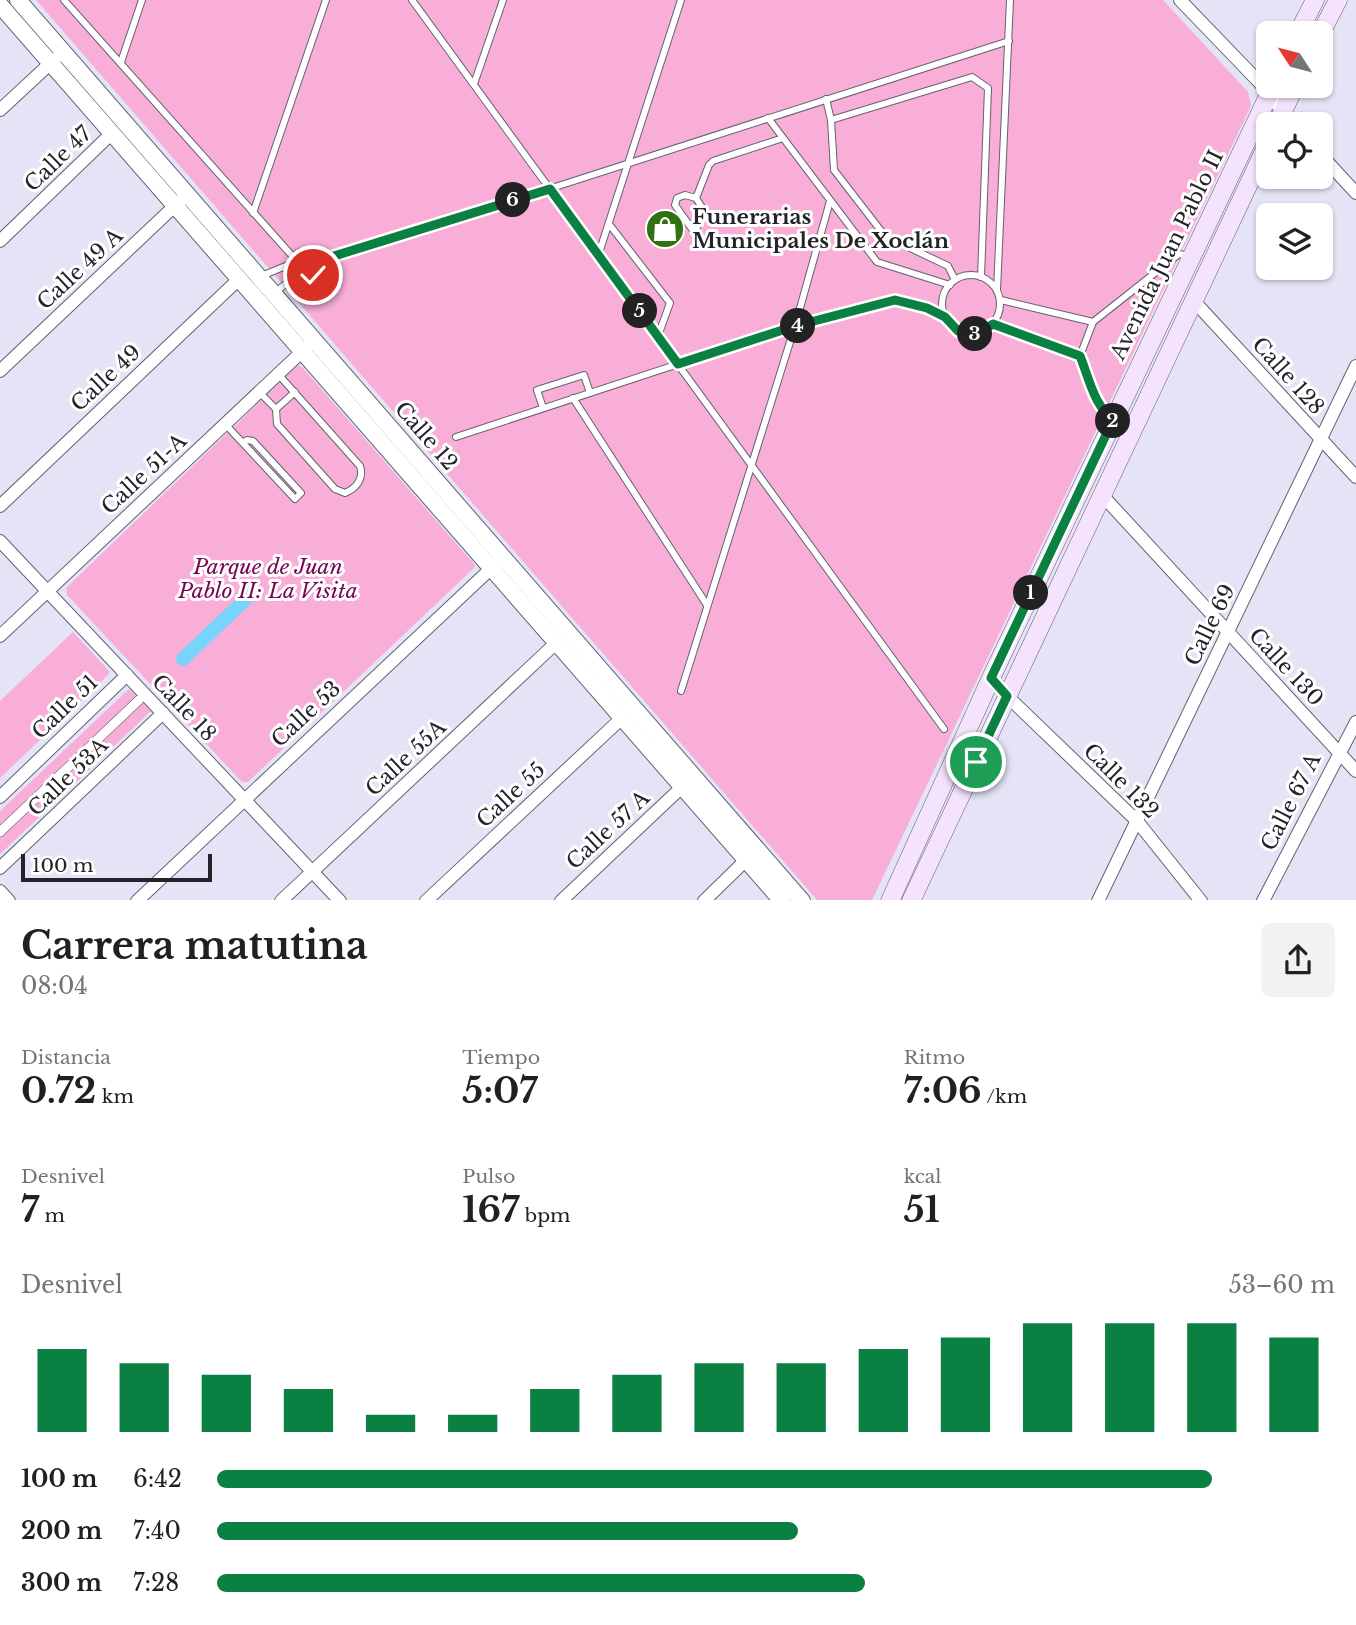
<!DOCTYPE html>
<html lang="es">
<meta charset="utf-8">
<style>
:root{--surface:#fff;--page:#f2f2f2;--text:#202124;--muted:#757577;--accent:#0b8043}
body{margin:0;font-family:"Libre Baskerville",serif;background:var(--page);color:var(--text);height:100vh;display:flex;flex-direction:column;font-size:26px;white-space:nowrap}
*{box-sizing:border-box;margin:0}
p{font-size:23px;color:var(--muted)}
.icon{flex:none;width:38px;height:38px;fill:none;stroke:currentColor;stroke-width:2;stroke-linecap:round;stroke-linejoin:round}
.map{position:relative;height:900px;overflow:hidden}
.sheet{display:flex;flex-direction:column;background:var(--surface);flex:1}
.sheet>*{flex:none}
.needle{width:46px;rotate:306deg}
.fabs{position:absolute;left:1256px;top:21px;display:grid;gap:14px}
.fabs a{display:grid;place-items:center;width:77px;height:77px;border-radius:10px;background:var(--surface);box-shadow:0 2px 5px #0004;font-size:35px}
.scale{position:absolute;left:21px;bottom:18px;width:191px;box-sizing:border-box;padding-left:7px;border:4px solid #232329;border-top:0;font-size:19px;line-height:24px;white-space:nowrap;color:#232329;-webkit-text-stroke:5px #fff;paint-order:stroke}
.pin{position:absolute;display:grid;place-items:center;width:60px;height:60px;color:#fff;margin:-30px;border:4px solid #fff;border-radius:50%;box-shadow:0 2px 7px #0007}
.km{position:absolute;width:35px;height:35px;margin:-18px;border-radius:50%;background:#222;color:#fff;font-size:19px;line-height:35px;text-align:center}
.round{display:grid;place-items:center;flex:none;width:74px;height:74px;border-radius:10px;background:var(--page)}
.headline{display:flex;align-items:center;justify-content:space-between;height:119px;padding:0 21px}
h1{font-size:38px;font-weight:800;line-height:52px}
.stats{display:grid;grid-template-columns:repeat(3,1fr);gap:10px;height:119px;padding:7px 21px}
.stats div{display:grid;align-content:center}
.stats b{font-size:35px;font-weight:800}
.stats small{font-size:19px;font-weight:400}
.stats p{font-size:19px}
.chart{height:196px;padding:14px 21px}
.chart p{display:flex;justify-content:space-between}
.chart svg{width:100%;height:126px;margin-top:7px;stroke:var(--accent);stroke-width:6}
ul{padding:0 21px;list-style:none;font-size:23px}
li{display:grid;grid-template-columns:112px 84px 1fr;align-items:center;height:52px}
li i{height:18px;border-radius:9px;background:var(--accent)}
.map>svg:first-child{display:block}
.green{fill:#f8aed7}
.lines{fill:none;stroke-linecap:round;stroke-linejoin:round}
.canal{stroke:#77d4fb;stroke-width:14}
.service-casing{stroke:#626271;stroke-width:8}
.pedestrian-casing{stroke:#626271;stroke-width:10}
.minor-casing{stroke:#626271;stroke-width:14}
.tertiary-casing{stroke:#626271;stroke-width:18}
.secondary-casing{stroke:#626271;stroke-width:19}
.service{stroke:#fff;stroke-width:6}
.pedestrian{stroke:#fff;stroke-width:9}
.minor{stroke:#fff;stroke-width:12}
.tertiary{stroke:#fff;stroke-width:16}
.secondary{stroke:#f5e2fd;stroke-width:18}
.route-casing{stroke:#fff;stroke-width:14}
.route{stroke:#0b8043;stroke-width:9}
.labels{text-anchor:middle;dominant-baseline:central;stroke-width:6;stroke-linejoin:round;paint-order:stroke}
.street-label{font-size:21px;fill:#232329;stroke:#fff}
.poi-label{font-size:21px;font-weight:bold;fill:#232329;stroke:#fff;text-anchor:start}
.park-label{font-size:21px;font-style:italic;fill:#780456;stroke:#fff}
</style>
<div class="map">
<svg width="1356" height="901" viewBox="0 0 1356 901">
<rect width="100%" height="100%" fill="#e4e4f6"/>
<!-- green -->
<g class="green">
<polygon points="36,0 1163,0 1248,92 1251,106 872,900 817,900"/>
<polygon points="298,365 302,367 475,565 474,568 248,782 242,782 67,595 66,588"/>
<polygon points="73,632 109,671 109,674 0,778 0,701"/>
<polygon points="129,689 151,711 0,854 0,811"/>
</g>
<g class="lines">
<!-- canal -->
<polyline class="canal" points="183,659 250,595"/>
<!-- service casing -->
<g class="service-casing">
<g id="service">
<polyline points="64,0 294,258"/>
<polyline points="412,0 944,729"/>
<polyline points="121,62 142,0"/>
<polyline points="474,84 503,0"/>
<polyline points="826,99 831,120"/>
<polyline points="768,118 877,262 950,285"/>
<polyline points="696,198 703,209 697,227 692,229 675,205 677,198 685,195 696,198 709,165 713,161 783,138"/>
<polyline points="253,213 326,0"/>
<polyline points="609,224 670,303 658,336"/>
<circle cx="305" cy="264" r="13"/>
<polyline points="599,253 681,0"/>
<polyline points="318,261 527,196 1009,41"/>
<circle cx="971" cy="304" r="29"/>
<polyline points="259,277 293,263"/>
<polyline points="955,280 948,266 885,236 834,170 831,120 972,77 988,88 981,277"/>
<polyline points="997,290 1010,0"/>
<polyline points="275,292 298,275"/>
<polyline points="1001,300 1093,322 1179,254 1189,256"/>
<polyline points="994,324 1080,356 1099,401 1107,415 1132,423"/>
<polyline points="1080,356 1093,322"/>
<path d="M259 392 276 409 277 424 335 489 345 493C357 488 364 478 360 466L278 374"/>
<polyline points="573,398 707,605"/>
<polyline points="543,408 537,390 584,375 590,393"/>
<polyline points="276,409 295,392"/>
<polyline points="225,424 295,499 301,493 253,441 247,440 243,443"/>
<polyline points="456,437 782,330 872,305 895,300 927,308 945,317"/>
<polyline points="681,691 795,326 830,201"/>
</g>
</g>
<!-- pedestrian casing -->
<g class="pedestrian-casing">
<polyline id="pedestrian" points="0,832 139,700"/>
</g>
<!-- minor casing -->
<g class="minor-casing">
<g id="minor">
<polyline points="1180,0 1259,82 1292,124"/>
<polyline points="0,110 55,59"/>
<polyline points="1321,155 1356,193"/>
<polyline points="0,241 112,133"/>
<polyline points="1193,300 1356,477"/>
<polyline points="0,371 182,199"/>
<polyline points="1102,495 1356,771"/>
<polyline points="0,506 239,279"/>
<polyline points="0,541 340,901"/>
<polyline points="0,636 309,345"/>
<polyline points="991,678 1007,696 1137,821 1201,901"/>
<polyline points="0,797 127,675"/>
<polyline points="0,868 163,713"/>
<polyline points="0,891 9,901"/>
<polyline points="137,901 498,562"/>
<polyline points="281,901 556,643"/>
<polyline points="426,901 622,718"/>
<polyline points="561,901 682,787"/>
<polyline points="704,901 746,860"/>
<polyline points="1098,901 1356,366"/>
<polyline points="1263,901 1356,722"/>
</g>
</g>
<!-- tertiary casing -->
<g class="tertiary-casing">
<g id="tertiary">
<polyline points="18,0 802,901"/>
<polyline points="0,5 782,901"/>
</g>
</g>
<!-- secondary casing -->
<g class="secondary-casing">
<g id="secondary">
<polyline points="1298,33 1315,0"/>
<polyline points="1321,33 1338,0"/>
<polyline points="1277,124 1295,86"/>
<polyline points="890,901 991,678 1273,86"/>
<polyline points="911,901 1269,141"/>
</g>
</g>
<!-- service -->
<use href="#service" class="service"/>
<!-- pedestrian -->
<use href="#pedestrian" class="pedestrian"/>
<!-- minor -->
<use href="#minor" class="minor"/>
<!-- tertiary -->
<use href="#tertiary" class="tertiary"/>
<!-- secondary -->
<use href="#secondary" class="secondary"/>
</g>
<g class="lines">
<!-- route casing -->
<g class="route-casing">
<path id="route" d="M313 275 318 268V261L550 189 678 364 795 326 895 300 927 308 945 317 958 331 967 334H977L993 324 1080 356C1088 375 1095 410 1114 418L991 678 1007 696 976 762"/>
</g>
<!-- route -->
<use href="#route" class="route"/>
</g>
<!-- icons -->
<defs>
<g id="shop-disc" transform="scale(2.0125)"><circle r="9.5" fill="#2e7211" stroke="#fff"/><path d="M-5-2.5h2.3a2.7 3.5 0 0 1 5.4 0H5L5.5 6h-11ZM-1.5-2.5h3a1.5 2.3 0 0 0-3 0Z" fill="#fff"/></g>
</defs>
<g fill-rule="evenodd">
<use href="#shop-disc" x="665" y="229"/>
</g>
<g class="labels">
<!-- street labels -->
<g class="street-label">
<text transform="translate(58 159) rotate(-44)">Calle 47</text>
<text transform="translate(1167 255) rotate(-64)">Avenida Juan Pablo II</text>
<text transform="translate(80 269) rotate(-43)">Calle 49 A</text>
<text transform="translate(1288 376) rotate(48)">Calle 128</text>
<text transform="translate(106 378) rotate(-43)">Calle 49</text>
<text transform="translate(426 436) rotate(49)">Calle 12</text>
<text transform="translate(144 474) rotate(-43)">Calle 51-A</text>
<text transform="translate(1210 625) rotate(-64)">Calle 69</text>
<text transform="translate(1286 667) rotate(47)">Calle 130</text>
<text transform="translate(65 707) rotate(-44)">Calle 51</text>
<text transform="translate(184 708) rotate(47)">Calle 18</text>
<text transform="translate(306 714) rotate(-43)">Calle 53</text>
<text transform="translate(406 758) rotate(-43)">Calle 55A</text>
<text transform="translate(68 777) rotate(-44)">Calle 53A</text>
<text transform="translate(1121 781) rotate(45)">Calle 132</text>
<text transform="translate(511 795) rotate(-43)">Calle 55</text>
<text transform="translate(1291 802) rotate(-63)">Calle 67 A</text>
<text transform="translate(608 830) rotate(-43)">Calle 57 A</text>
</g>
<!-- poi labels -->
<g class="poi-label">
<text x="692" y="217">Funerarias<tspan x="692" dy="24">Municipales De Xoclán</tspan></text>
</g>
<!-- park labels -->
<g class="park-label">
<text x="268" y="567">Parque de Juan<tspan x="268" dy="24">Pablo II: La Visita</tspan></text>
</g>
</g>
</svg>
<div class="fabs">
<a><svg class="needle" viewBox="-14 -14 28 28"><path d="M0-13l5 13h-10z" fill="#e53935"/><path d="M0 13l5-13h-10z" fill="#757577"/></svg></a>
<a><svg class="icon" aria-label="locate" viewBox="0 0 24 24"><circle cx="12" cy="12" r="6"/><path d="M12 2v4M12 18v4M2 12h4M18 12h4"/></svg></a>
<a><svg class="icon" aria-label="layers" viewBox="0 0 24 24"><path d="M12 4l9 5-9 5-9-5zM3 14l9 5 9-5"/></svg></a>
</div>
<div class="scale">100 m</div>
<div class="pin" style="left:976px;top:762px;background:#1e9e55"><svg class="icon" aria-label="arrive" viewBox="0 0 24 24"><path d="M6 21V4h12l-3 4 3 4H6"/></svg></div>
<div class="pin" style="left:313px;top:275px;background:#d93025"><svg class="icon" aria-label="check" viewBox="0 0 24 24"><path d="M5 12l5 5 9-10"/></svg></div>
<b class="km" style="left:1031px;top:593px">1</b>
<b class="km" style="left:1113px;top:421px">2</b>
<b class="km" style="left:975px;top:334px">3</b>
<b class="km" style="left:798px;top:326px">4</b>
<b class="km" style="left:640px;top:311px">5</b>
<b class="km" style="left:513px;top:200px">6</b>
</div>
<section class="sheet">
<div class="headline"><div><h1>Carrera matutina</h1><p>08:04</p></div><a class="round"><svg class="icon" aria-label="share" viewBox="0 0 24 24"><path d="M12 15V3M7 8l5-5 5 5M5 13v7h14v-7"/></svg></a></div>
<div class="stats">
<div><p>Distancia</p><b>0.72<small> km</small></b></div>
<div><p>Tiempo</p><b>5:07</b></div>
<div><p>Ritmo</p><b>7:06<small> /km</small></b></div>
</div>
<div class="stats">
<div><p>Desnivel</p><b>7<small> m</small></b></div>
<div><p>Pulso</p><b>167<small> bpm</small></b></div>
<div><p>kcal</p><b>51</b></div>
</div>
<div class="chart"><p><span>Desnivel</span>53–60 m</p>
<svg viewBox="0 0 160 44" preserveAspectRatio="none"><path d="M5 44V15M15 44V20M25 44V24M35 44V29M45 44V38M55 44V38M65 44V29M75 44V24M85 44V20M95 44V20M105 44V15M115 44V11M125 44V6M135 44V6M145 44V6M155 44V11"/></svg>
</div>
<ul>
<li><b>100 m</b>6:42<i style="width:89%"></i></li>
<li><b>200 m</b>7:40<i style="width:52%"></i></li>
<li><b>300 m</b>7:28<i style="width:58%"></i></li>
</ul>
</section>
